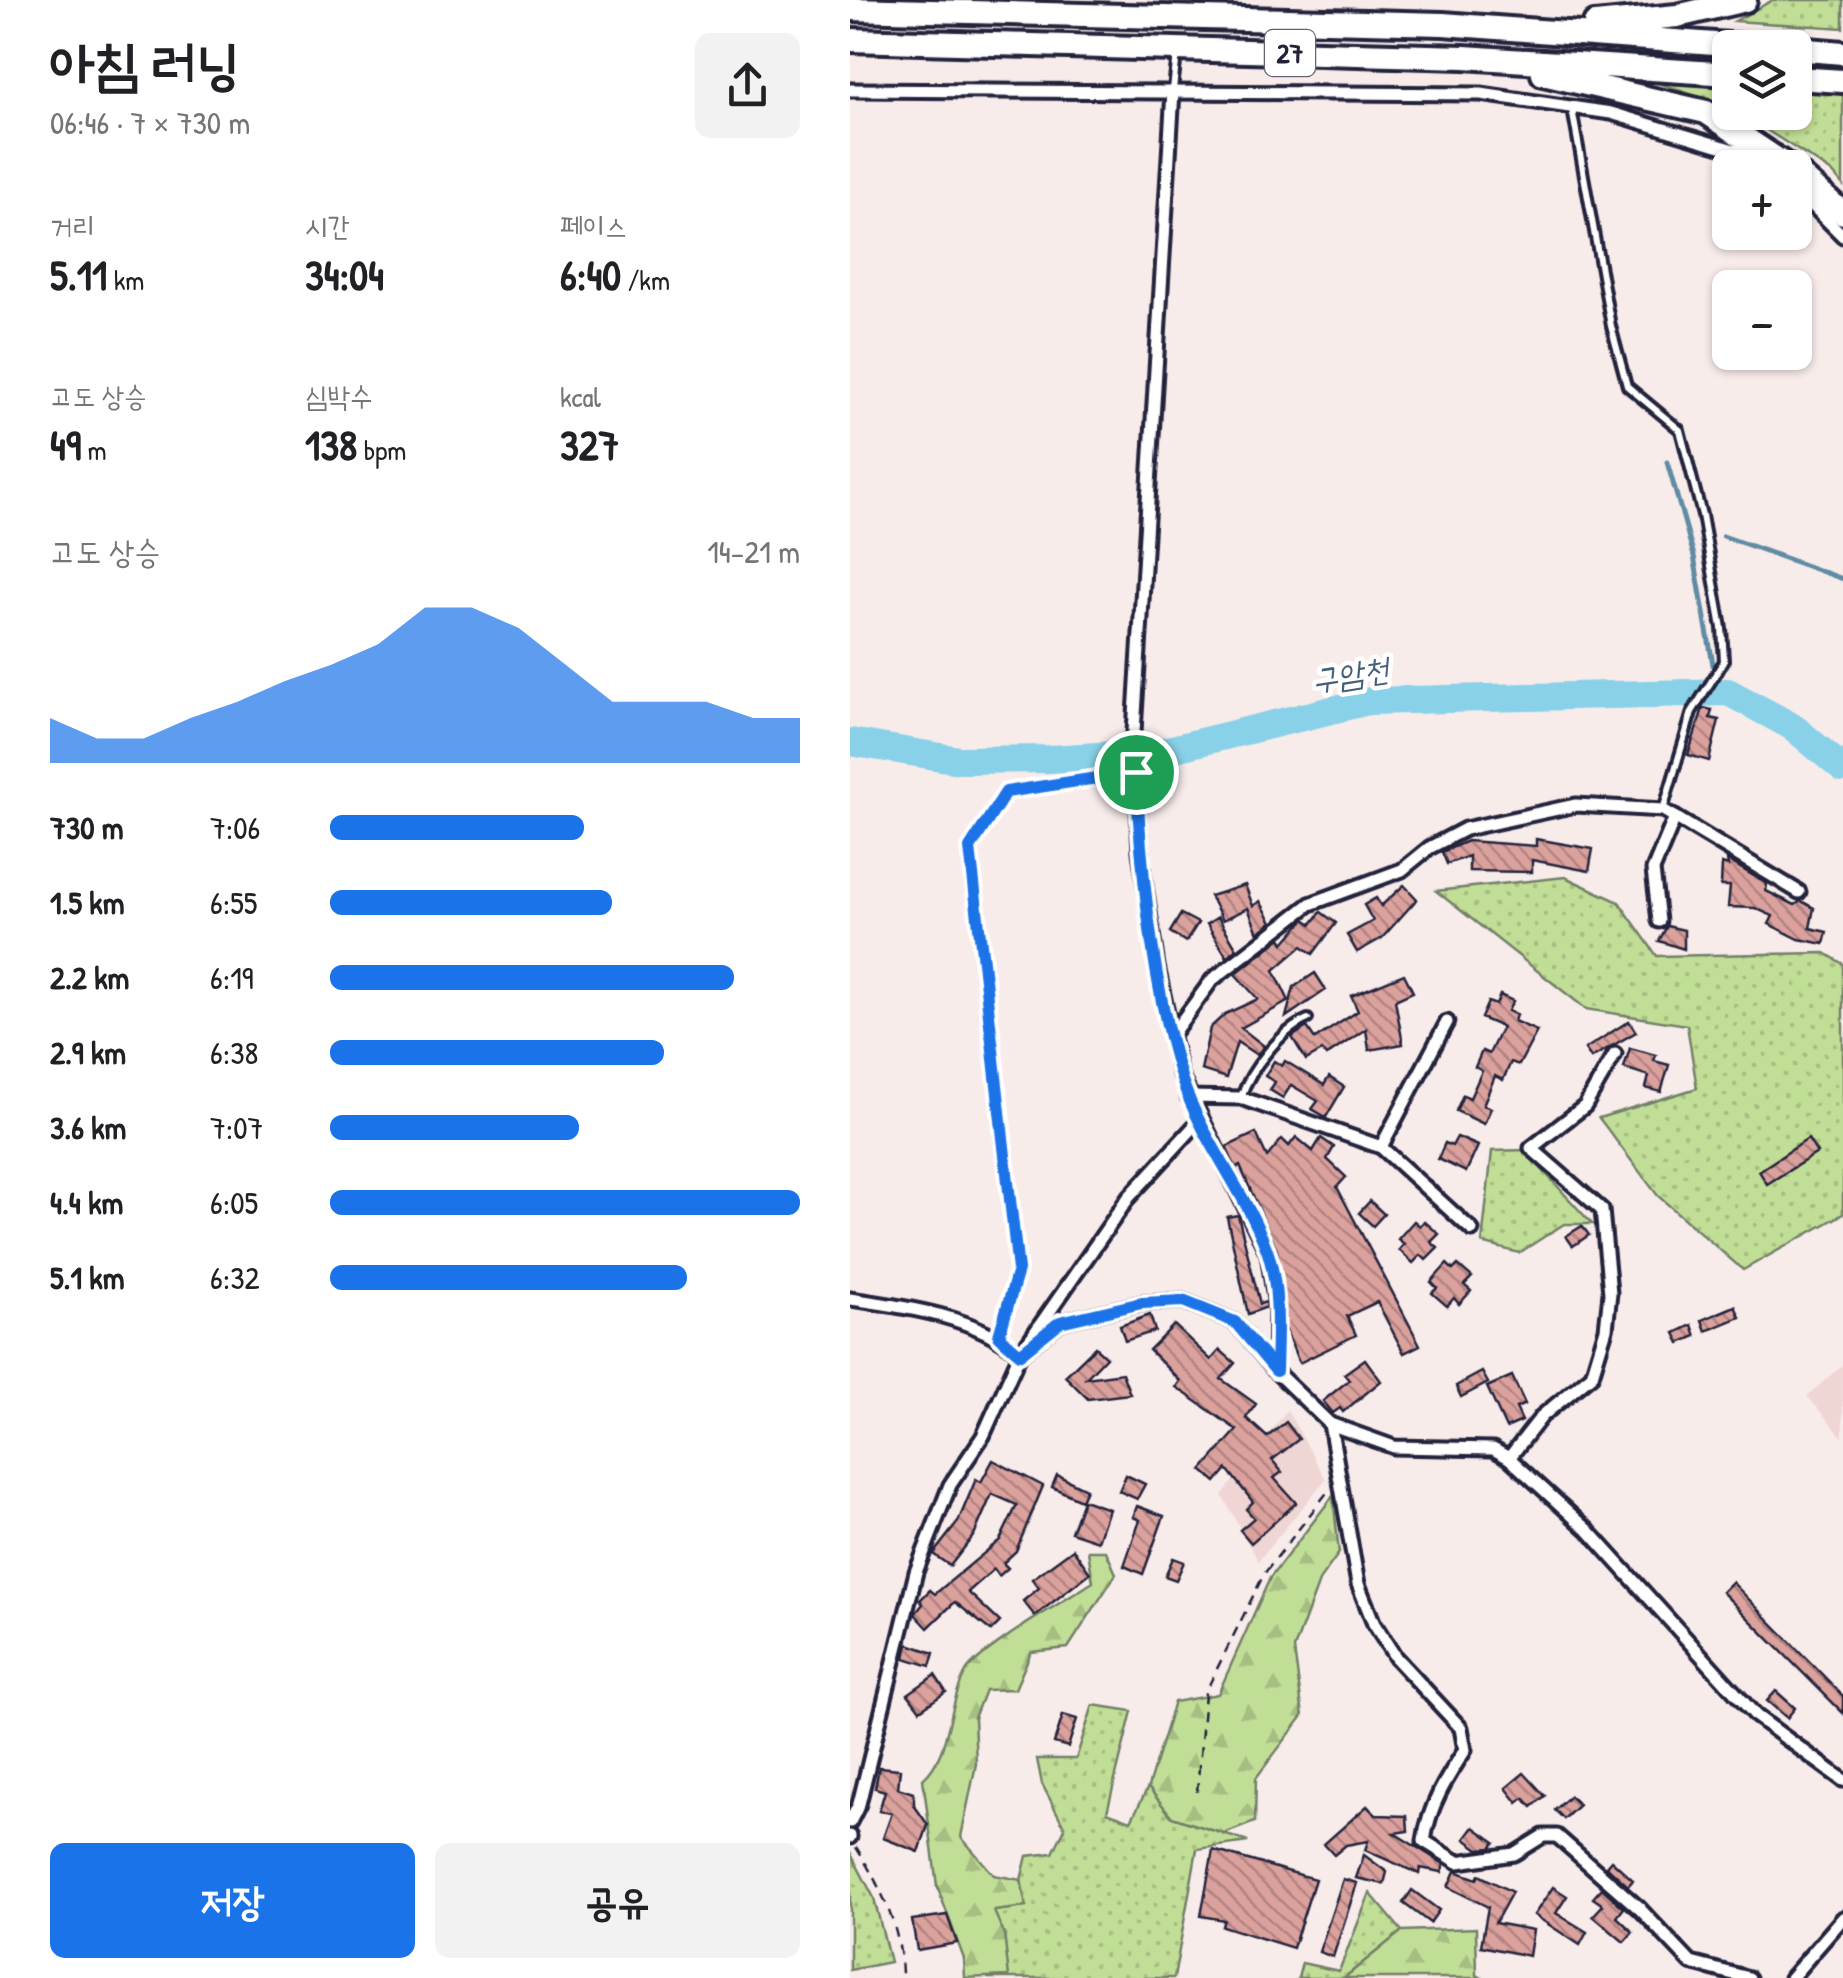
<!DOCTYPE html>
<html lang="ko">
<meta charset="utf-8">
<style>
:root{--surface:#fff;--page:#f2f2f2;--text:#202124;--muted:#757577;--accent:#1a73e8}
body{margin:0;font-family:"Patrick Hand","Poor Story",sans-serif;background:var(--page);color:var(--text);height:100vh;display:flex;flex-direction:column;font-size:38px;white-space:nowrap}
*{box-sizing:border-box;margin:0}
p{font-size:32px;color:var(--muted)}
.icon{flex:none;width:55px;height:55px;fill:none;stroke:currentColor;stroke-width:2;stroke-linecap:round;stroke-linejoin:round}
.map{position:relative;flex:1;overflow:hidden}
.panel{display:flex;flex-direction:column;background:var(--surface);width:850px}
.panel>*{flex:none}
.buttons{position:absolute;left:862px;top:30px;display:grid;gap:20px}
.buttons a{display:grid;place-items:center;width:100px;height:100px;border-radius:15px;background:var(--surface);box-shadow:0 2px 8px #0004;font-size:50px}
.pin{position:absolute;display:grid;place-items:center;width:85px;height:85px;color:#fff;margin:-42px;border:5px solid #fff;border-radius:50%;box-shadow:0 2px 10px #0007}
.round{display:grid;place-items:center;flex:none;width:105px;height:105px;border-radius:15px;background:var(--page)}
.headline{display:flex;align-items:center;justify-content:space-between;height:170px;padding:0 50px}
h1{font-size:55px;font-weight:700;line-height:75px}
.metrics{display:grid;grid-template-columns:repeat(3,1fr);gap:15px;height:170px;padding:10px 50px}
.metrics div{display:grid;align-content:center}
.metrics b{font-size:42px;font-weight:700}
.metrics small{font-size:28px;font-weight:400}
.metrics p{font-size:28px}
.chart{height:280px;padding:20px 50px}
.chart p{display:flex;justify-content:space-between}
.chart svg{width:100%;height:180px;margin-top:10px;fill:var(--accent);opacity:.7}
.button{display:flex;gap:20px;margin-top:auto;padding:20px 50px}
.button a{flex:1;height:115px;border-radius:15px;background:var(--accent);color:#fff;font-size:40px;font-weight:700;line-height:115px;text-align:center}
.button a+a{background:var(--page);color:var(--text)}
ul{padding:0 50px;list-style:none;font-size:32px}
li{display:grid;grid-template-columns:160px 120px 1fr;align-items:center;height:75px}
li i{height:25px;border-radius:12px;background:var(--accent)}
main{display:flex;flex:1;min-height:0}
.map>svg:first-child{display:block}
.built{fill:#efd6d4}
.grass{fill:url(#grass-dots);stroke:#728068;stroke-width:2.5}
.forest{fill:url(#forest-firs);stroke:#728068;stroke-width:2.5}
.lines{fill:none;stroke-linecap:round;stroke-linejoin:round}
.stream{stroke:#5f8ba3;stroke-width:5}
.river{stroke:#88d1e8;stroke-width:28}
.building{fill:url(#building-back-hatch);stroke:#22223b;stroke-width:2.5}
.lane-casing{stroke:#22223b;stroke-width:14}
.street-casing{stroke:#22223b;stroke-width:19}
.highway-casing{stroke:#22223b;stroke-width:30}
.path{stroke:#22223b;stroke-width:2.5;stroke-dasharray:10 8;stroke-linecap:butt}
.lane{stroke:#fff;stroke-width:6}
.street{stroke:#fff;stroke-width:11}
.highway{stroke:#fff;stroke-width:22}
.route-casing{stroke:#fff;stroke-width:20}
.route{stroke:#1a73e8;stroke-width:12}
.labels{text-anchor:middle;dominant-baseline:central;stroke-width:9;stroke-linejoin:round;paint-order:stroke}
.shield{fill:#fff;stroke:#646476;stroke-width:2.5}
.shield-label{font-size:28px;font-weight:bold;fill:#22223b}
.water-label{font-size:32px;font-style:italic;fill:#465f78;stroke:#fff}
</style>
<main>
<section class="panel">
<div class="headline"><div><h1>아침 러닝</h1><p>06:46 · 7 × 730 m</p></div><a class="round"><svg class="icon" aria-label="share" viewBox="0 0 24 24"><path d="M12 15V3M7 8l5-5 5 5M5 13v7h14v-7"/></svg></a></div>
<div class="metrics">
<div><p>거리</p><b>5.11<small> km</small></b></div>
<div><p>시간</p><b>34:04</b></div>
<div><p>페이스</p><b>6:40<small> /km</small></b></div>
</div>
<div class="metrics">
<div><p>고도 상승</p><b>49<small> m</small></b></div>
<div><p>심박수</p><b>138<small> bpm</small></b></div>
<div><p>kcal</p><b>327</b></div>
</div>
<div class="chart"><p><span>고도 상승</span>14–21 m</p>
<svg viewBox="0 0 160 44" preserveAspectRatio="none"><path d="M0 44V33L10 38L20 38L30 33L40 29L50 24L60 20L70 15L80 6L90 6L100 11L110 20L120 29L130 29L140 29L150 33L160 33V44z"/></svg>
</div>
<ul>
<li><b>730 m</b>7:06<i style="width:54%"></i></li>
<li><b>1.5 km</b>6:55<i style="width:60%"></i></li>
<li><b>2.2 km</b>6:19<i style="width:86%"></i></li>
<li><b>2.9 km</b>6:38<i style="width:71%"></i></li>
<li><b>3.6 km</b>7:07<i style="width:53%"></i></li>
<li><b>4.4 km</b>6:05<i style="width:100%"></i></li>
<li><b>5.1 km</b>6:32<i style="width:76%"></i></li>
</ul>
<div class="button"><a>저장</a><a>공유</a></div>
</section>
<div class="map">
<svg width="993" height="1978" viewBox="0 0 993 1978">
<defs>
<pattern id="grass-dots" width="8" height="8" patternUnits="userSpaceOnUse" patternTransform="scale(2.5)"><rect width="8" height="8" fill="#c1de96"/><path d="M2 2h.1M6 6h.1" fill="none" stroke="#a6be82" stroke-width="1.8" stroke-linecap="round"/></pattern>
<pattern id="forest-firs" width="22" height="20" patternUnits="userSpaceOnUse" patternTransform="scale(2.5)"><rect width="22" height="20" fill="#c1de96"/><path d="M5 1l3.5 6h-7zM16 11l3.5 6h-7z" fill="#a6be82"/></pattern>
<pattern id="building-back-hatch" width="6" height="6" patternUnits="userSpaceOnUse" patternTransform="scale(2.5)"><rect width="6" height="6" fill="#dba19d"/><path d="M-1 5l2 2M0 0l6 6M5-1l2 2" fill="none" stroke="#b18381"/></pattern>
</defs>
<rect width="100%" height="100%" fill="#f8eceb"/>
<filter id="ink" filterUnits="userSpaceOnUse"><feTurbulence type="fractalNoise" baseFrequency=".01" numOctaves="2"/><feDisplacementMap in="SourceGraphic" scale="20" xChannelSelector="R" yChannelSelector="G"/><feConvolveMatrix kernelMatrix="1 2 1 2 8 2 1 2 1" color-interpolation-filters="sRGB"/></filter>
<g filter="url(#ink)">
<!-- built -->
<g class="built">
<polygon points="993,1364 993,1438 957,1396"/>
<polygon points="437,1410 476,1479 408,1561 372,1495"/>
</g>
<!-- grass -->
<g class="grass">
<polygon points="923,0 993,0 993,28 885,21"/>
<polygon points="797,79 880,84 880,108"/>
<polygon points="945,89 993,92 993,185 982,172 890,113 945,112"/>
<polygon points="715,877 769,902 807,956 975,953 993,964 993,1214 893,1270 808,1196 749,1118 847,1088 837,1025 736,1009 586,891"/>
<polygon points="674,1150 742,1224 714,1224 669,1253 632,1243 642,1151"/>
<polygon points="243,1705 282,1711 257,1812 281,1821 298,1787 322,1817 398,1842 347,1849 324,1978 137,1978 158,1976 154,1934 143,1911 176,1907 171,1880 177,1856 203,1853 215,1828 192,1784 187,1759 226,1759"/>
<polygon points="0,1852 24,1898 40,1962 0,1970"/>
<polygon points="520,1893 552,1931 494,1978 448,1978 452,1963 489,1971"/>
</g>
<!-- forest -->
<g class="forest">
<polygon points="483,1496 489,1553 470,1579 444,1649 453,1716 406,1778 405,1822 374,1834 322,1817 298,1787 324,1702 368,1694 420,1578"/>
<path d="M238 1551H256L266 1574 218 1648 181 1652 165 1689 135 1690 124 1718 126 1764 111 1837 144 1875 171 1880 176 1907 144 1911 154 1934 159 1976 115 1978 114 1959 87 1886 73 1779C101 1755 97 1705 116 1672 130 1649 216 1600 243 1582Z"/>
<polygon points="626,1928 627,1975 632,1978 494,1978 552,1931"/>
</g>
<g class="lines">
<!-- stream -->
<g class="stream">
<polyline points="817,462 844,556 868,693"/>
<polyline points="873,536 993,579"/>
</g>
<!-- river -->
<polyline class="river" points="0,742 109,760 200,759 309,752 519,701 878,692 943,727 993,769"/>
</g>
<!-- building -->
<g class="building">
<polygon points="853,708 862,710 860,718 869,720 859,761 838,755"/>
<polygon points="686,839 743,849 739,871 682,860 682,872 619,871 619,856 597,864 592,852 617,841 686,846"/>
<polygon points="877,860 917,884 916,891 945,905 951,901 964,908 960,928 977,932 974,944 949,939 919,924 923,916 905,908 878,907 880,886 871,886 872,864 878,866"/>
<polygon points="395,885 403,906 410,901 422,922 408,933 398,908 373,920 360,896"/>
<polygon points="554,885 567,899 532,938 507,952 497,935 523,921 514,905 526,898 531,906"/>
<polygon points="471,912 486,923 463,954 452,946 424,970 439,1001 391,1028 414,1046 407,1055 387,1042 376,1078 351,1070 360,1028 375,1014 408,999 385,974 431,938 434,943 455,919 462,924"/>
<polygon points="331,914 348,923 336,942 320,932"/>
<polygon points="368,917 387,949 377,957 357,924"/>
<polygon points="817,926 834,930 834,949 809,941"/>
<polygon points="465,973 476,990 436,1017 444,987"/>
<polygon points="554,974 563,992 545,1000 553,1044 519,1050 516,1029 476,1056 472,1051 456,1060 442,1037 457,1027 465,1039 508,1011 501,996"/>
<polygon points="650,995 663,1001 658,1011 666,1015 664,1021 687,1031 669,1065 661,1062 653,1080 645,1076 633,1105 641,1108 634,1124 606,1111 613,1095 620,1098 632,1071 625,1067 632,1051 639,1054 652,1027 631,1018 638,1002 646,1005"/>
<polygon points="779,1021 786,1032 741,1058 735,1049"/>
<polygon points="780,1048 806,1055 804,1061 819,1065 811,1092 796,1088 799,1076 774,1068"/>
<polygon points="424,1061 432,1066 435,1061 474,1085 479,1077 494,1087 476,1117 462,1109 468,1101 441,1085 433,1098 420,1090 425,1082 415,1076"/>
<polygon points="406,1133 417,1157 432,1139 439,1146 446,1137 463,1151 471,1138 484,1147 477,1159 496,1177 487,1187 570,1345 554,1353 527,1302 497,1316 506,1335 449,1363 435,1328 427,1250 390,1166 386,1168 376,1147"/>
<polygon points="607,1137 628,1146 616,1172 588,1159 595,1143 602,1146"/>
<polygon points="958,1139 967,1153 917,1184 909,1171"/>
<polygon points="520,1201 534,1214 523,1226 509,1213"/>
<polygon points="388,1215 410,1304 416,1302 417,1307 398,1314 377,1217"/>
<polygon points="564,1221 570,1226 574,1221 589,1234 581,1242 588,1248 576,1260 571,1255 563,1263 549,1250 554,1244 548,1239"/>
<polygon points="732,1226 739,1235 723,1246 716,1236"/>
<polygon points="597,1264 603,1270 608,1265 622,1277 614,1285 621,1291 609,1304 604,1298 597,1306 582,1293 587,1288 581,1282"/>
<polygon points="885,1306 890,1317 856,1331 852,1320"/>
<polygon points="300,1315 305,1331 275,1341 270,1326"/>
<polygon points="324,1325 361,1360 370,1350 385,1363 371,1379 406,1404 396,1418 417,1437 436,1422 449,1439 422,1460 432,1472 424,1478 446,1503 401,1543 390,1530 404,1518 396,1509 403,1502 377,1469 366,1482 352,1470 387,1430 326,1387 330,1381 299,1350"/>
<polygon points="842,1325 846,1336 830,1343 825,1333"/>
<polygon points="245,1347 256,1357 236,1378 272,1373 280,1394 238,1399 215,1376"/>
<polygon points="515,1359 531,1381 493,1412 490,1408 483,1413 473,1401 499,1380 494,1374"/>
<polygon points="632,1372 638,1383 611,1397 606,1386"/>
<polygon points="662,1376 675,1404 666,1408 672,1421 656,1428 637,1387"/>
<polygon points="143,1460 193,1486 166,1551 153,1563 158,1568 149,1576 144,1569 118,1592 150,1622 141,1631 105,1602 78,1628 65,1614 73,1604 70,1600 80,1590 85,1594 150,1540 167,1505 142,1494 124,1535 100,1566 83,1554 108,1522 126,1479 131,1482"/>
<polygon points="207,1475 236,1489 231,1500 202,1487"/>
<polygon points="276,1475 295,1484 287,1499 269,1491"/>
<polygon points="233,1500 259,1509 248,1541 221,1532"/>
<polygon points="287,1506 314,1516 293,1574 274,1566 290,1520 283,1517"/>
<polygon points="223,1549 240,1573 185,1616 173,1601 189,1588 182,1579"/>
<polygon points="323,1558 334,1562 326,1580 315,1576"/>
<polygon points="882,1582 993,1696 993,1713 872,1592"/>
<polygon points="58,1644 84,1653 80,1666 55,1658"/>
<polygon points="85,1675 96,1692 70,1710 58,1694"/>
<polygon points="926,1691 945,1708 937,1718 917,1701"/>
<polygon points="213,1715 227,1719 218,1747 204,1743"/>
<polygon points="29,1767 50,1769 48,1788 64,1793 64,1805 78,1825 69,1852 33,1838 42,1813 29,1811 35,1791 25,1788"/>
<polygon points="674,1773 695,1796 682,1807 674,1798 668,1803 656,1788"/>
<polygon points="720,1796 729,1805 714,1819 705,1810"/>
<polygon points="517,1806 526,1815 557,1816 558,1831 544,1833 594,1864 592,1872 570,1868 569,1874 515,1850 518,1841 496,1845 484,1855 474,1844"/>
<polygon points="624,1827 645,1842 641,1848 629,1849 615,1839"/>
<polygon points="363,1850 465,1879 443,1948 372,1926 374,1920 351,1916"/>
<polygon points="514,1855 537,1872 534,1884 506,1878"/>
<polygon points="761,1860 783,1880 778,1886 756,1866"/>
<polygon points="605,1871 627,1879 629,1875 662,1892 645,1923 683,1930 679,1956 631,1946 638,1907 598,1887"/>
<polygon points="493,1879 507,1883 483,1957 469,1952"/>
<polygon points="703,1887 717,1896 706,1913 737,1932 730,1945 684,1915"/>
<polygon points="752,1888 774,1908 767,1917 783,1932 774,1942 743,1916 753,1905 743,1898"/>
<polygon points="562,1890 589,1910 580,1923 553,1903"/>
<polygon points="97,1915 107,1943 67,1950 62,1920"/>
</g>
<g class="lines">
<!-- lane casing -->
<g class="lane-casing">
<g id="lane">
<polyline points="323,90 327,53"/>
<polyline points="722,109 761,326 777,386 830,430 852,515 872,628 874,661 842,712 813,810"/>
<path d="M391 1097C400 1070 431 1030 458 1019"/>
</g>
</g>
<!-- street casing -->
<g class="street-casing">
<g id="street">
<polyline points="0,90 631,94 761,113 900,155 912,163"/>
<path d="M323 91 284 732 290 852 307 966 330 1074 418 1254 426 1306 425 1371 480 1424 508 1584 524 1624 546 1658 611 1728 615 1750C596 1779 579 1806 574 1841L608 1862 664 1854 693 1836H707L790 1909 841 1963 899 1978"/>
<polyline points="945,188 993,236"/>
<polyline points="809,921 803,870 825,817"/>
<polyline points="323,1033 362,980 460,904 552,870 579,848 615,829 726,805 813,810 949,892"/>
<polyline points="338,1097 391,1098 531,1147 622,1230"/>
<polyline points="531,1147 597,1022"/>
<path d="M0 1299C57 1307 125 1316 170 1354L279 1197 351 1119"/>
<polyline points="480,1424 544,1447 643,1449 659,1458 738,1530 906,1716 993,1780"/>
<polyline points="659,1458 692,1416 742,1375 756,1329 760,1293 752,1210 681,1148 735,1106 765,1054"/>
<polyline points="0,1822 9,1804 66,1572 100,1485 133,1436 170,1354 210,1322 292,1303 333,1301 385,1322 425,1371"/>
<polyline points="0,1836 0,1837"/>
<polyline points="941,1978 993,1918"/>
</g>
</g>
<!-- highway casing -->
<g class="highway-casing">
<g id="highway">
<polyline points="0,9 593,24 919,48"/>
<polyline points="745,24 827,16 895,0"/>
<polyline points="0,40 614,57 880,74"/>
<polyline points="945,49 993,53"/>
<polyline points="693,74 856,112 940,168"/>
<polyline points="945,78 993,81"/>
<polyline points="945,171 993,213"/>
</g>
</g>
<!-- path -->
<g class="path">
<polyline points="152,1325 168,1271 120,848 157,792 273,774"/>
<polyline points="347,1792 355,1693 414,1574 479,1490"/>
<path d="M6 1847C31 1887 52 1930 52 1978"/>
</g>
<!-- lane -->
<use href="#lane" class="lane"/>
<!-- street -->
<use href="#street" class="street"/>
<!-- highway -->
<use href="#highway" class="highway"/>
</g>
</g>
<g class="lines" filter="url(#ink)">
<!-- route casing -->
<g class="route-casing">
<path id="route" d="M286 772C291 871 302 987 332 1080 352 1140 395 1191 417 1250 430 1287 427 1333 426 1371L385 1322 333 1301 292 1303 210 1322 170 1354 149 1336 168 1270 120 848 156 792Z"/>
</g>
<!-- route -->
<use href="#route" class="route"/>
</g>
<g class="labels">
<!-- shield labels -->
<rect class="shield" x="415" y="30" width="50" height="46" rx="8"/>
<g class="shield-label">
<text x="440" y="53">27</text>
</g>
<!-- water labels -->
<g class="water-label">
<text transform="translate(500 674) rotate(-9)">구암천</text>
</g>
</g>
</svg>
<div class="buttons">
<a><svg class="icon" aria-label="layers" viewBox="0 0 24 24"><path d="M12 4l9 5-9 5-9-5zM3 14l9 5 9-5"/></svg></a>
<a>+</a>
<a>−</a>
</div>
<div class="pin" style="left:286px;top:772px;background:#1e9e55"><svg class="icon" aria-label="arrive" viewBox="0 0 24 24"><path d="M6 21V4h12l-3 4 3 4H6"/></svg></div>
</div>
</main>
